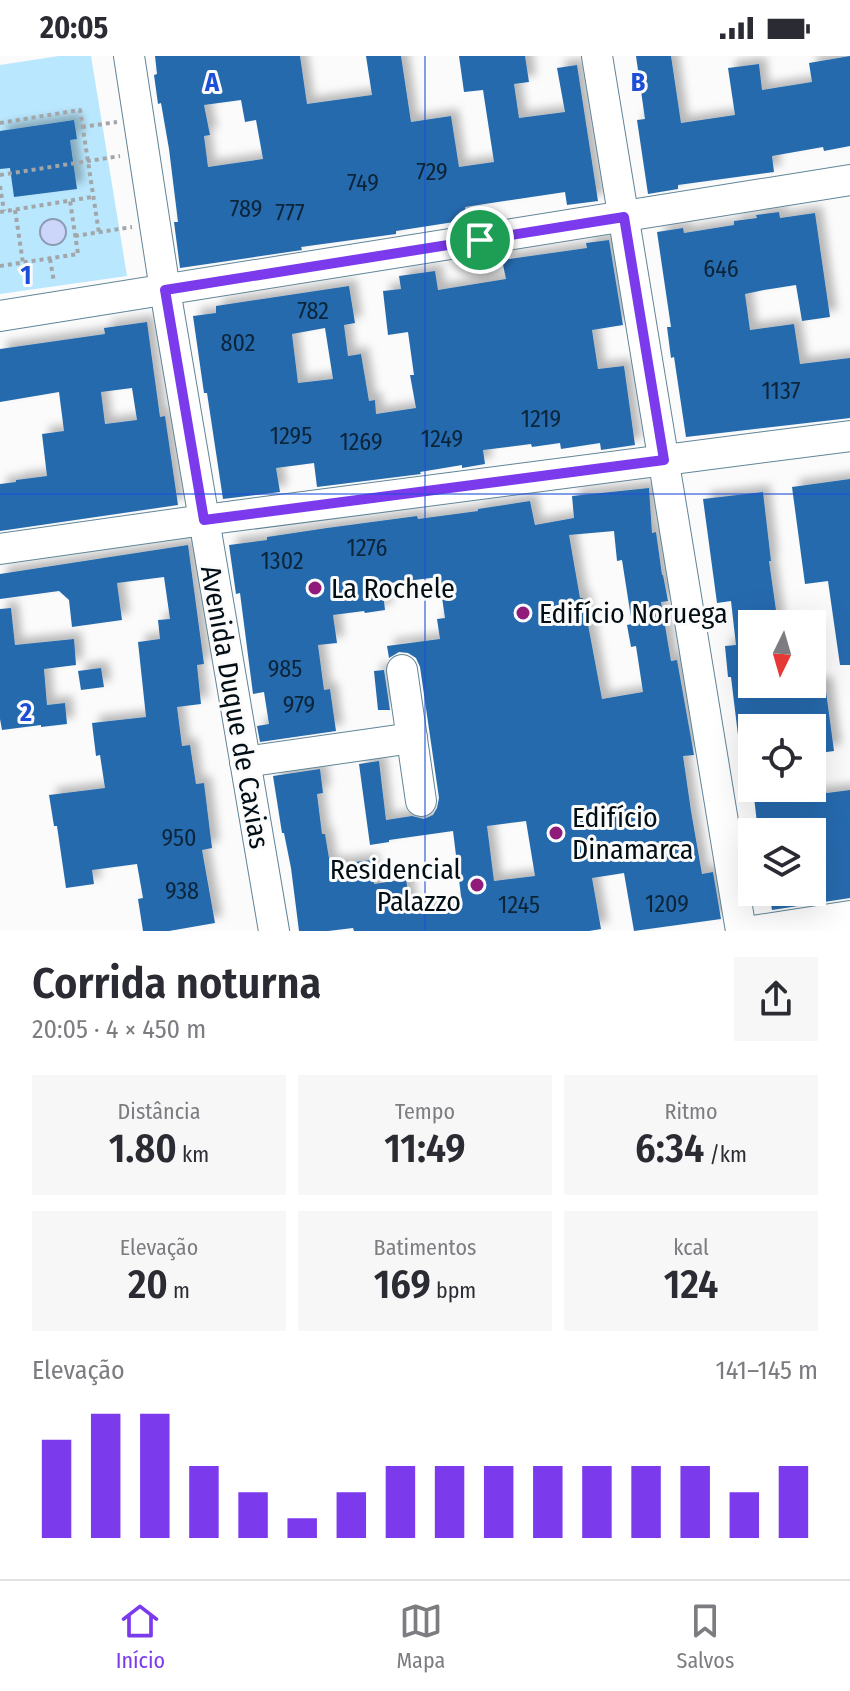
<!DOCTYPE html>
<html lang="pt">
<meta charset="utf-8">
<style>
:root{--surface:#fff;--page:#f7f7f7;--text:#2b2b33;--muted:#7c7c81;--line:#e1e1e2;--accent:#7c3aed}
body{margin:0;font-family:"Fira Sans Condensed",sans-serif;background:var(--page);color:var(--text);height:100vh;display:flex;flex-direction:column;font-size:30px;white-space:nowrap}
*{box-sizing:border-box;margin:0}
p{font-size:26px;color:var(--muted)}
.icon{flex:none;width:44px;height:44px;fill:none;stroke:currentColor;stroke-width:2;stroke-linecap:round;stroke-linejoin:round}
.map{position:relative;height:875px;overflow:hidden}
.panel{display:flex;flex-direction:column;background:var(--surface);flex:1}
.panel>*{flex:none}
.needle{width:52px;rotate:185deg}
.tools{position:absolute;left:738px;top:554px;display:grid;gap:16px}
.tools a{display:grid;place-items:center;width:88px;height:88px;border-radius:0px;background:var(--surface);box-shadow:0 8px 32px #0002;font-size:40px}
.pin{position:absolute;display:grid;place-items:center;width:68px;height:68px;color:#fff;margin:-34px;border:4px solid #fff;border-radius:50%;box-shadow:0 2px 8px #0007}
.round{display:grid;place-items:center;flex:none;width:84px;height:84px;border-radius:0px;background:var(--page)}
.overview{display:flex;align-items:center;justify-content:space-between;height:136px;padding:0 32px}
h1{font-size:44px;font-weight:600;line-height:60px}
.figures{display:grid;grid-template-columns:repeat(3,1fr);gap:12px;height:136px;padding:8px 32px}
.figures div{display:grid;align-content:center;border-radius:0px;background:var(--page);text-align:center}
.figures b{font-size:40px;font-weight:600}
.figures small{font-size:22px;font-weight:400}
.figures p{font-size:22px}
.chart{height:224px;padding:16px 32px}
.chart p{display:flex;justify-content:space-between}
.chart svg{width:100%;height:144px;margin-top:8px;stroke:var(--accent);stroke-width:6}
.status{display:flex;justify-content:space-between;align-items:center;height:56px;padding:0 40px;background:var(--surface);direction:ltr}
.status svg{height:22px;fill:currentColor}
.menu{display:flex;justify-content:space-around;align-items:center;height:112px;border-top:2px solid var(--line);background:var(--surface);font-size:22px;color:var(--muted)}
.menu a{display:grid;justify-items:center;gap:4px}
.menu .on{color:var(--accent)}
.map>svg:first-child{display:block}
.green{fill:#b9e7fd}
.water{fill:#ccd6fa;stroke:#8f9ab5;stroke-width:2}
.building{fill:#256bae;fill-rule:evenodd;filter:url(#shadow)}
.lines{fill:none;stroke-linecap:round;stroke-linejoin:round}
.minor-casing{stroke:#608597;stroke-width:32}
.path{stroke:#a2a6a9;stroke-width:4;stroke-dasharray:4 4;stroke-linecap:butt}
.minor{stroke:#fff;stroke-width:30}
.route-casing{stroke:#fff;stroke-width:16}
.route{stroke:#7c3aed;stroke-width:10}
.grid{fill:none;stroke:#1d4ed8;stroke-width:2;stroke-opacity:0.55}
.poi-dot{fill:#901b7a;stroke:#fbfbfb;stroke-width:3}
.labels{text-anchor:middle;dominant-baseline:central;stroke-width:6;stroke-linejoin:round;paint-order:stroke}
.number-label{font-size:24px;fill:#0b253b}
.poi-label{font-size:28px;fill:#020e15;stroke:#fbfbfb;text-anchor:start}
.street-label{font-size:28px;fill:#020e15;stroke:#fbfbfb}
.grid-label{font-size:26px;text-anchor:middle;font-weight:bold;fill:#1d4ed8;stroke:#fbfbfb;stroke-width:6;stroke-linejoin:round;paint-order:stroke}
</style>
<div class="status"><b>20:05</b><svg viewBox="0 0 49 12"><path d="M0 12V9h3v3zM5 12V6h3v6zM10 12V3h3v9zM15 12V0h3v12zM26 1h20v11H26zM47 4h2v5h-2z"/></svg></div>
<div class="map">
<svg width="850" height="875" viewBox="0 0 850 875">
<defs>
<filter id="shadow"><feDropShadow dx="7" dy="-7" stdDeviation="4" flood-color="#0004"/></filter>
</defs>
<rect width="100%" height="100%" fill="#fbfbfb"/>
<!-- green -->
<polygon class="green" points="59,0 91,0 127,220 0,238 0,9"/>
<!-- water -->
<circle class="water" cx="53" cy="176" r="13"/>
<!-- building -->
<g class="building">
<path d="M155 0H300L307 48 372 39 366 0H401L411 66 451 60 459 111 494 106 483 34 464 36 459 0H525L529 26 514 28 519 62 565 56 557 12 577 9 598 145 567 149 565 136 465 151 467 164 396 175V178L301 191 302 194 180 212 174 166H178L169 93 161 47 158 48 154 19 157 18ZM241 44 245 66 256 64 263 103 208 111 204 80 210 79 204 49Z"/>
<polygon points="636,0 671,0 681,67 735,59 728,12 759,8 762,34 812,26 809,7 850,0 850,90 824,95 823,91 772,100 774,116 678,129 678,133 648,138 637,64 645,63"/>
<polygon points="74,64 77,83 70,84 77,133 14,141 10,112 0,113 0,75"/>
<polygon points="779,156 780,162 815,157 830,261 802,265 796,229 764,234 745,238 750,274 794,268 800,308 850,302 850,362 686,381 674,301 671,302 667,271 671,271 657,176 683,172 684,177 734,169 734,165 757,162 756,159"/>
<path d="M609 184 623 269 592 274 598 313 624 310 635 389 601 394 600 387 561 393 560 387 532 391 531 388 483 394 485 408 462 412V409L420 416 421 418 317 431 314 407 276 412 280 436 223 443 207 337H204L193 260 216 257V250L349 230 355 267 344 269 348 300 361 298 369 345 375 344 376 358 416 352 410 319H414L408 276 388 279 383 235 401 233 399 220 435 215 438 234 506 223 502 204 587 192 586 187ZM325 272 333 323 298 327 292 278Z"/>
<path d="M147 266 160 361 165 360 178 449 0 475V428L16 426V424L47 420 42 378 64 375 59 336 0 346V293L105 278 104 272ZM132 332 137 364 105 368 101 336Z"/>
<polygon points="850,423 850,609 840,609 828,525 805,528 792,431"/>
<path d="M649 432 652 477 656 476 662 519H663L668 545 661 546 671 605 677 604 694 699 683 700 691 755 702 818 713 816 721 863 634 875 624 817 592 822 601 873 589 875H354L353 872 328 875H299L291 812 284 777H282L273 720 320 713 323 737 317 738 322 778H325L330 808 338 806V808L371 804 374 828 406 823 411 854 462 848 453 775 389 784V786L370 789 359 708 379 705 386 764 412 760 424 763 433 759 437 752 439 742 420 611 416 602 408 597 399 596 389 602 387 590 440 583 437 563 445 562 439 521 382 528 385 554 365 557 364 555 333 559 337 587 318 589 324 634 330 633 336 675 260 686 257 670 269 668 264 636 253 638 240 537 236 538 229 489 267 484V481L327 472 417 460 418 463 478 455V453L530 445 535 469 574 462 572 440ZM614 475 617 505 622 504 632 568 627 569 631 591 636 590 643 636 602 643 583 542H580L569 479ZM526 765 535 820 494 825 487 770Z"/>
<polygon points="763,436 771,505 769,505 778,568 752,568 752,628 825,628 834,695 812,698 812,672 752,672 752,703 741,704 731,621 728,621 725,590 736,589 731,545 717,547 703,443"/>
<polygon points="188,489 204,608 197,609 201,648 177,651 182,690 190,689 196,728 204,727 212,792 202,794 215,867 169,875 143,875 138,843 143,842 137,808 92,814 94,828 66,832 57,770 54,770 49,739 105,732 100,699 96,700 92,667 146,661 138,586 160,583 158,564 170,563 164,521 117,527 122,564 72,571 69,544 59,535 0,543 0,518"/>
<polygon points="11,552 15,589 74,583 76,609 44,613 47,649 65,647 67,668 41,671 41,669 2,674 0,663 0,553"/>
<polygon points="101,612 104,631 81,634 78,615"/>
<polygon points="384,614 390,654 378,654 374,615"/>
<polygon points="753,732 787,732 788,742 850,734 850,842 772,854 769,836 812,836 812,769 758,776"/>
</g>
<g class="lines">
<!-- minor casing -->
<g class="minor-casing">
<g id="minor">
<polyline points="129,0 165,234 274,875"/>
<polyline points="597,0 741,875"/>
<polyline points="0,260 850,124"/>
<polyline points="0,493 204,464 850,380"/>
<polyline points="402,614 421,745"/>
<polyline points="245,706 412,682"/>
<polyline points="753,875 850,860"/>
</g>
</g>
<!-- path -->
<g class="path">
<polyline points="0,67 80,54 99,177"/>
<polyline points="82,71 117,66"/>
<polyline points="0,119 120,100"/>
<polyline points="0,130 4,155"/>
<polyline points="15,154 23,207"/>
<polyline points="0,156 92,141"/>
<polyline points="75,180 132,171"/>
<polyline points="50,203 54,226"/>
<polyline points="0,210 78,198 70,145"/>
</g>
<!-- minor -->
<use href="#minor" class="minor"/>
</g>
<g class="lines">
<!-- route casing -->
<g class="route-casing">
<polygon id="route" points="624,161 664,404 204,464 165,234"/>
</g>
<!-- route -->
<use href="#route" class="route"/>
</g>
<!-- grid -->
<path class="grid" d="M425 0V875M0 438H850"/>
<!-- markers -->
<g class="poi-dot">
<circle cx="315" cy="532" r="8"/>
<circle cx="523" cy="557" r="8"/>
<circle cx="556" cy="777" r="8"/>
<circle cx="477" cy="829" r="8"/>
</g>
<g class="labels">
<!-- number labels -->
<g class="number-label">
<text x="432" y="116">729</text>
<text x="363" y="127">749</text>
<text x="246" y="153">789</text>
<text x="290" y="157">777</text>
<text x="721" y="213">646</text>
<text x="313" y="255">782</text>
<text x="238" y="287">802</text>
<text x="781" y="335">1137</text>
<text x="541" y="363">1219</text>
<text x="291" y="380">1295</text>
<text x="442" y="383">1249</text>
<text x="361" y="386">1269</text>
<text x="367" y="492">1276</text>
<text x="282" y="505">1302</text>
<text x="285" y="613">985</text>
<text x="299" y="649">979</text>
<text x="179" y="782">950</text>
<text x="182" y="835">938</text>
<text x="667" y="848">1209</text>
<text x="519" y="849">1245</text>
</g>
<!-- poi labels -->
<g class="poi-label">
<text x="331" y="532">La Rochele</text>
<text x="539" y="557">Edifício Noruega</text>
<text x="572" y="761">Edifício<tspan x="572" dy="32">Dinamarca</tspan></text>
<text x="461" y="813" text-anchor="end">Residencial<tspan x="461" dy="32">Palazzo</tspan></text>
</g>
<!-- street labels -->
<g class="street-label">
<text transform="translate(235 651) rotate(80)">Avenida Duque de Caxias</text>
</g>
</g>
<g class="grid-label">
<text x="212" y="35">A</text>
<text x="638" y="35">B</text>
<text x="26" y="228">1</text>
<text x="26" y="665">2</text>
</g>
</svg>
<div class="tools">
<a><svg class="needle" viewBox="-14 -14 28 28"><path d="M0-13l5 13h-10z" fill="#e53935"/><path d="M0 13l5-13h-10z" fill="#7c7c81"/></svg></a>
<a><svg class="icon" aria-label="locate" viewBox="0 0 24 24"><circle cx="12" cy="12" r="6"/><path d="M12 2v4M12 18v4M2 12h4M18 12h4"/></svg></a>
<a><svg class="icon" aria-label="layers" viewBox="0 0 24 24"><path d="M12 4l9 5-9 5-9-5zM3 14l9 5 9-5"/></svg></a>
</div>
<div class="pin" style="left:480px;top:184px;background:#1e9e55"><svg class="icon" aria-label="arrive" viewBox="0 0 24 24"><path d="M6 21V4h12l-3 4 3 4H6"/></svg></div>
</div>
<section class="panel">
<div class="overview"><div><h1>Corrida noturna</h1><p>20:05 · 4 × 450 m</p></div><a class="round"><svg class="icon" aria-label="share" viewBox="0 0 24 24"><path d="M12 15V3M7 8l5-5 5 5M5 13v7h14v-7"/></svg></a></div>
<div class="figures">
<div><p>Distância</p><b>1.80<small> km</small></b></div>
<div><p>Tempo</p><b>11:49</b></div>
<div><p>Ritmo</p><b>6:34<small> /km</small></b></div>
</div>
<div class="figures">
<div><p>Elevação</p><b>20<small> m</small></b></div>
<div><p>Batimentos</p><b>169<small> bpm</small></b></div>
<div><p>kcal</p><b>124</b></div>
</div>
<div class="chart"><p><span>Elevação</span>141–145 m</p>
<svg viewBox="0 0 160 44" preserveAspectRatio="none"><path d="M5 44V14M15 44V6M25 44V6M35 44V22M45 44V30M55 44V38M65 44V30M75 44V22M85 44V22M95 44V22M105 44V22M115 44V22M125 44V22M135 44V22M145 44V30M155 44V22"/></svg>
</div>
</section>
<nav class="menu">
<a class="on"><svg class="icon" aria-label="home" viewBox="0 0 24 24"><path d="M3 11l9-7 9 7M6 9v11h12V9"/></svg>Início</a>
<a><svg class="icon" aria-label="map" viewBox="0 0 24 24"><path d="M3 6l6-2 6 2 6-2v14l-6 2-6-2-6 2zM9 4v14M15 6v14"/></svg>Mapa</a>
<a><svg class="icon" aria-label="saved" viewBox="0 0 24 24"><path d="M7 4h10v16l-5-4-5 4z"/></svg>Salvos</a>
</nav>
